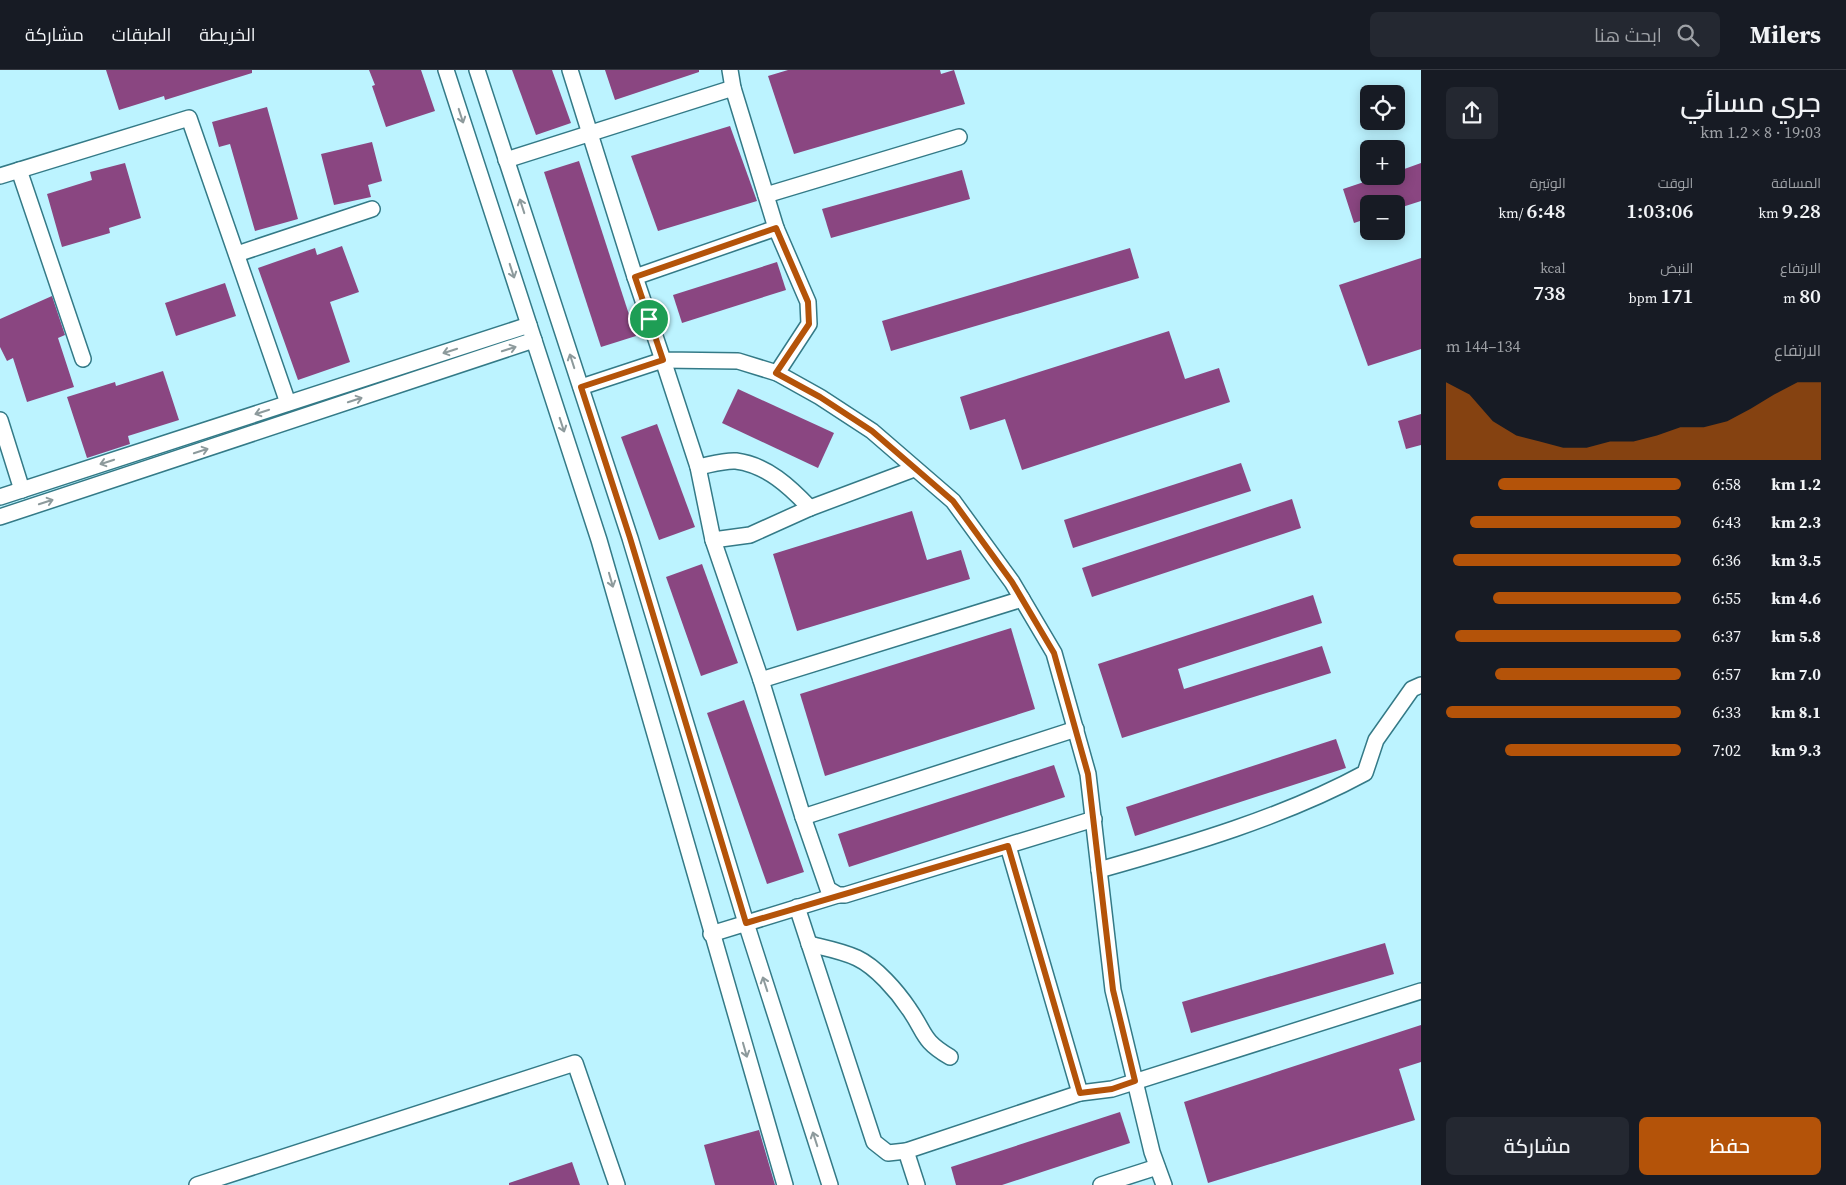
<!DOCTYPE html>
<html lang="ar">
<meta charset="utf-8">
<style>
:root{--surface:#171b24;--page:#242831;--text:#f1f3f6;--muted:#9ea1a6;--line:#363941;--accent:#b45309}
body{margin:0;font-family:"Source Serif 4",Cairo,serif;background:var(--page);color:var(--text);direction:rtl;height:100vh;display:flex;flex-direction:column;font-size:19px;white-space:nowrap}
*{box-sizing:border-box;margin:0}
p{font-size:16px;color:var(--muted)}
.icon{flex:none;width:28px;height:28px;fill:none;stroke:currentColor;stroke-width:2;stroke-linecap:round;stroke-linejoin:round}
.map{position:relative;flex:1;overflow:hidden;direction:ltr}
.sheet{display:flex;flex-direction:column;background:var(--surface);width:425px}
.sheet>*{flex:none}
.fabs{position:absolute;left:1360px;top:15px;display:grid;gap:10px}
.fabs a{display:grid;place-items:center;width:45px;height:45px;border-radius:8px;background:var(--surface);box-shadow:0 2px 12px #0003;font-size:25px}
.pin{position:absolute;display:grid;place-items:center;width:42px;height:42px;color:#fff;margin:-21px;border:2px solid #fff;border-radius:50%;box-shadow:0 1px 5px #0007}
.round{display:grid;place-items:center;flex:none;width:52px;height:52px;border-radius:8px;background:var(--page)}
.overview{display:flex;align-items:center;justify-content:space-between;height:85px;padding:0 25px}
h1{font-size:28px;font-weight:600;line-height:38px}
.metrics{display:grid;grid-template-columns:repeat(3,1fr);gap:8px;height:85px;padding:5px 25px}
.metrics div{display:grid;align-content:center}
.metrics b{font-size:21px;font-weight:600}
.metrics small{font-size:14px;font-weight:400}
.metrics p{font-size:14px}
.chart{height:140px;padding:10px 25px}
.chart p{display:flex;justify-content:space-between}
.chart svg{width:100%;height:90px;margin-top:5px;fill:var(--accent);opacity:.7}
.button{display:flex;gap:10px;margin-top:auto;padding:10px 25px}
.button a{flex:1;height:58px;border-radius:8px;background:var(--accent);color:#fff;font-size:20px;font-weight:600;line-height:58px;text-align:center}
.button a+a{background:var(--page);color:var(--text)}
ul{padding:0 25px;list-style:none;font-size:16px}
li{display:grid;grid-template-columns:80px 60px 1fr;align-items:center;height:38px}
li i{height:12px;border-radius:6px;background:var(--accent)}
header{display:flex;align-items:center;gap:30px;box-sizing:border-box;height:70px;padding:0 25px;background:var(--surface);border-bottom:1px solid var(--line)}
header strong{font-size:24px}
nav{display:flex;gap:28px;margin-inline-start:auto;font-size:18px}
.search{width:350px;height:45px;background:var(--page);display:flex;align-items:center;gap:12px;box-sizing:border-box;padding:0 18px;border-radius:8px;color:var(--muted);font-size:19px}
main{display:flex;flex:1;min-height:0}
.map>svg:first-child{display:block}
.building{fill:#8a4681}
.lines{fill:none;stroke-linecap:round;stroke-linejoin:round}
.street-casing{stroke:#347a87;stroke-width:18}
.street{stroke:#fff;stroke-width:15}
.oneway{stroke:#8d9a9c}
.route-casing{stroke:#fff;stroke-width:10}
.route{stroke:#b45309;stroke-width:6}
</style>
<header>
<strong>Milers</strong>
<div class="search"><svg class="icon" aria-label="search" viewBox="0 0 24 24"><circle cx="10" cy="10" r="6"/><path d="M15 15l6 6"/></svg>ابحث هنا</div>
<nav><a>الخريطة</a><a>الطبقات</a><a>مشاركة</a></nav>
</header>
<main>
<section class="sheet">
<div class="overview"><div><h1>جري مسائي</h1><p>19:03 · 8 × 1.2 km</p></div><a class="round"><svg class="icon" aria-label="share" viewBox="0 0 24 24"><path d="M12 15V3M7 8l5-5 5 5M5 13v7h14v-7"/></svg></a></div>
<div class="metrics">
<div><p>المسافة</p><b>9.28<small> km</small></b></div>
<div><p>الوقت</p><b>1:03:06</b></div>
<div><p>الوتيرة</p><b>6:48<small> /km</small></b></div>
</div>
<div class="metrics">
<div><p>الارتفاع</p><b>80<small> m</small></b></div>
<div><p>النبض</p><b>171<small> bpm</small></b></div>
<div><p>kcal</p><b>738</b></div>
</div>
<div class="chart"><p><span>الارتفاع</span>134–144 m</p>
<svg viewBox="0 0 160 44" preserveAspectRatio="none"><path d="M0 44V6L10 12L20 25L30 32L40 35L50 38L60 38L70 35L80 35L90 32L100 28L110 28L120 25L130 19L140 12L150 6L160 6V44z"/></svg>
</div>
<ul>
<li><b>1.2 km</b>6:58<i style="width:78%"></i></li>
<li><b>2.3 km</b>6:43<i style="width:90%"></i></li>
<li><b>3.5 km</b>6:36<i style="width:97%"></i></li>
<li><b>4.6 km</b>6:55<i style="width:80%"></i></li>
<li><b>5.8 km</b>6:37<i style="width:96%"></i></li>
<li><b>7.0 km</b>6:57<i style="width:79%"></i></li>
<li><b>8.1 km</b>6:33<i style="width:100%"></i></li>
<li><b>9.3 km</b>7:02<i style="width:75%"></i></li>
</ul>
<div class="button"><a>حفظ</a><a>مشاركة</a></div>
</section>
<div class="map">
<svg width="1421" height="1115" viewBox="0 0 1421 1115">
<rect width="100%" height="100%" fill="#bcf3ff"/>
<!-- building -->
<g class="building">
<polygon points="106,0 252,0 252,3 165,30 164,26 119,40"/>
<polygon points="369,0 421,0 435,41 386,57 372,16 375,15"/>
<polygon points="512,0 552,0 571,53 536,65"/>
<polygon points="605,0 699,0 699,2 615,30"/>
<polygon points="788,0 940,0 941,4 954,0 965,34 794,84 768,6"/>
<polygon points="267,37 298,149 255,161 230,74 219,77 212,52"/>
<polygon points="730,56 757,131 658,161 631,86"/>
<polygon points="372,72 382,111 368,115 371,127 334,135 321,84"/>
<polygon points="579,91 636,266 601,277 544,102"/>
<polygon points="125,93 141,148 109,158 110,163 62,177 47,124 92,110 90,102"/>
<polygon points="1421,93 1421,131 1396,139 1396,134 1369,134 1369,148 1354,153 1343,119 1382,106 1396,106 1396,102"/>
<polygon points="962,100 970,129 831,168 822,139"/>
<polygon points="342,176 359,222 330,232 350,292 298,310 258,198 315,178 317,185"/>
<polygon points="1130,178 1139,208 891,281 882,251"/>
<polygon points="1421,188 1421,279 1368,296 1339,215"/>
<polygon points="777,192 786,220 682,253 673,225"/>
<polygon points="225,213 236,246 176,266 165,233"/>
<polygon points="52,226 65,265 58,268 74,317 27,332 13,288 7,291 0,277 0,249"/>
<polygon points="1169,261 1185,309 1219,298 1230,332 1022,400 1005,349 970,360 960,327"/>
<polygon points="163,301 179,350 128,366 130,374 87,388 67,327 115,312 116,316"/>
<polygon points="738,319 834,363 818,398 722,353"/>
<polygon points="1421,344 1421,375 1406,379 1398,351"/>
<polygon points="657,354 695,457 659,470 621,367"/>
<polygon points="1241,393 1251,421 1073,478 1064,450"/>
<polygon points="1292,429 1301,458 1092,527 1082,498"/>
<polygon points="912,441 927,490 961,480 970,509 797,561 773,484"/>
<polygon points="702,494 738,593 701,606 666,507"/>
<polygon points="1313,525 1322,553 1178,599 1184,619 1322,576 1331,603 1122,668 1098,594"/>
<polygon points="1011,558 1035,639 825,706 800,624"/>
<polygon points="744,630 804,802 767,814 707,643"/>
<polygon points="1336,669 1346,698 1135,766 1126,737"/>
<polygon points="1054,695 1065,727 849,797 838,764"/>
<polygon points="1385,873 1394,904 1191,963 1182,932"/>
<polygon points="1421,955 1421,992 1399,999 1415,1050 1208,1113 1184,1032"/>
<polygon points="1120,1042 1130,1073 1002,1115 956,1115 951,1097"/>
<polygon points="759,1060 775,1115 715,1115 704,1075"/>
<polygon points="572,1092 580,1115 509,1115 509,1113"/>
</g>
<g class="lines">
<!-- street casing -->
<g class="street-casing">
<g id="street">
<polyline points="446,0 599,470 785,1115"/>
<polyline points="477,0 630,468 746,853 830,1115"/>
<polyline points="570,0 635,207 663,290 738,291 777,303 820,327 872,361 953,431 1012,512 1054,583 1088,704 1113,920 1152,1082 1164,1115"/>
<polyline points="506,90 733,18"/>
<polyline points="19,100 83,289"/>
<polyline points="0,106 189,48 288,333"/>
<polyline points="766,125 959,67"/>
<polyline points="776,158 808,232 809,254 777,303"/>
<polyline points="237,184 372,139"/>
<polyline points="635,207 776,158 733,18 730,0"/>
<polyline points="581,317 663,290 698,397 713,470 761,610 803,747 828,819 838,825 845,825 1094,749"/>
<polyline points="0,350 22,420"/>
<path d="M698 397C709 395 725 390 736 391 767 395 790 417 810 438L914 399"/>
<polyline points="0,427 529,255"/>
<polyline points="0,447 534,270"/>
<polyline points="713,470 750,465 810,438"/>
<polyline points="761,610 1022,529"/>
<polyline points="803,747 1076,659"/>
<polyline points="1008,776 1080,1023 1112,1019 1421,921"/>
<path d="M1099 800C1188 775 1284 747 1365 703L1376 670 1412 619 1421 615"/>
<polyline points="797,837 874,1072 888,1083 906,1081 1080,1023"/>
<polyline points="711,864 838,825"/>
<path d="M809 874C825 878 842 881 857 888 876 897 897 921 909 939 926 963 921 970 950 987"/>
<polyline points="906,1081 917,1115"/>
<polyline points="197,1115 575,993 617,1115"/>
<polyline points="1101,1115 1157,1097"/>
</g>
</g>
<!-- street -->
<use href="#street" class="street"/>
</g>
<!-- one-way arrows -->
<defs><path id="oneway-shaft" d="M-6 0H5M1.5-3L5.5 0L1.5 3" fill="none" stroke-width="1.6" stroke-linecap="round" stroke-linejoin="round" transform="scale(1.25)"/></defs>
<g class="oneway">
<use href="#oneway-shaft" transform="translate(461 46) rotate(72)"/>
<use href="#oneway-shaft" transform="translate(522 136) rotate(-108)"/>
<use href="#oneway-shaft" transform="translate(512 201) rotate(72)"/>
<use href="#oneway-shaft" transform="translate(509 279) rotate(-18)"/>
<use href="#oneway-shaft" transform="translate(450 281) rotate(162)"/>
<use href="#oneway-shaft" transform="translate(572 291) rotate(-108)"/>
<use href="#oneway-shaft" transform="translate(355 330) rotate(-18)"/>
<use href="#oneway-shaft" transform="translate(262 342) rotate(162)"/>
<use href="#oneway-shaft" transform="translate(562 355) rotate(72)"/>
<use href="#oneway-shaft" transform="translate(201 381) rotate(-18)"/>
<use href="#oneway-shaft" transform="translate(107 392) rotate(162)"/>
<use href="#oneway-shaft" transform="translate(46 432) rotate(-18)"/>
<use href="#oneway-shaft" transform="translate(611 510) rotate(74)"/>
<use href="#oneway-shaft" transform="translate(765 914) rotate(-108)"/>
<use href="#oneway-shaft" transform="translate(745 980) rotate(74)"/>
<use href="#oneway-shaft" transform="translate(815 1069) rotate(-108)"/>
</g>
<g class="lines">
<!-- route casing -->
<g class="route-casing">
<polygon id="route" points="776,158 808,232 809,254 776,303 820,327 872,361 953,431 1012,512 1054,583 1088,704 1113,920 1135,1011 1112,1019 1080,1023 1008,776 746,853 630,468 581,317 663,290 635,207"/>
</g>
<!-- route -->
<use href="#route" class="route"/>
</g>
</svg>
<div class="fabs">
<a><svg class="icon" aria-label="locate" viewBox="0 0 24 24"><circle cx="12" cy="12" r="6"/><path d="M12 2v4M12 18v4M2 12h4M18 12h4"/></svg></a>
<a>+</a>
<a>−</a>
</div>
<div class="pin" style="left:649px;top:249px;background:#1e9e55"><svg class="icon" aria-label="arrive" viewBox="0 0 24 24"><path d="M6 21V4h12l-3 4 3 4H6"/></svg></div>
</div>
</main>
